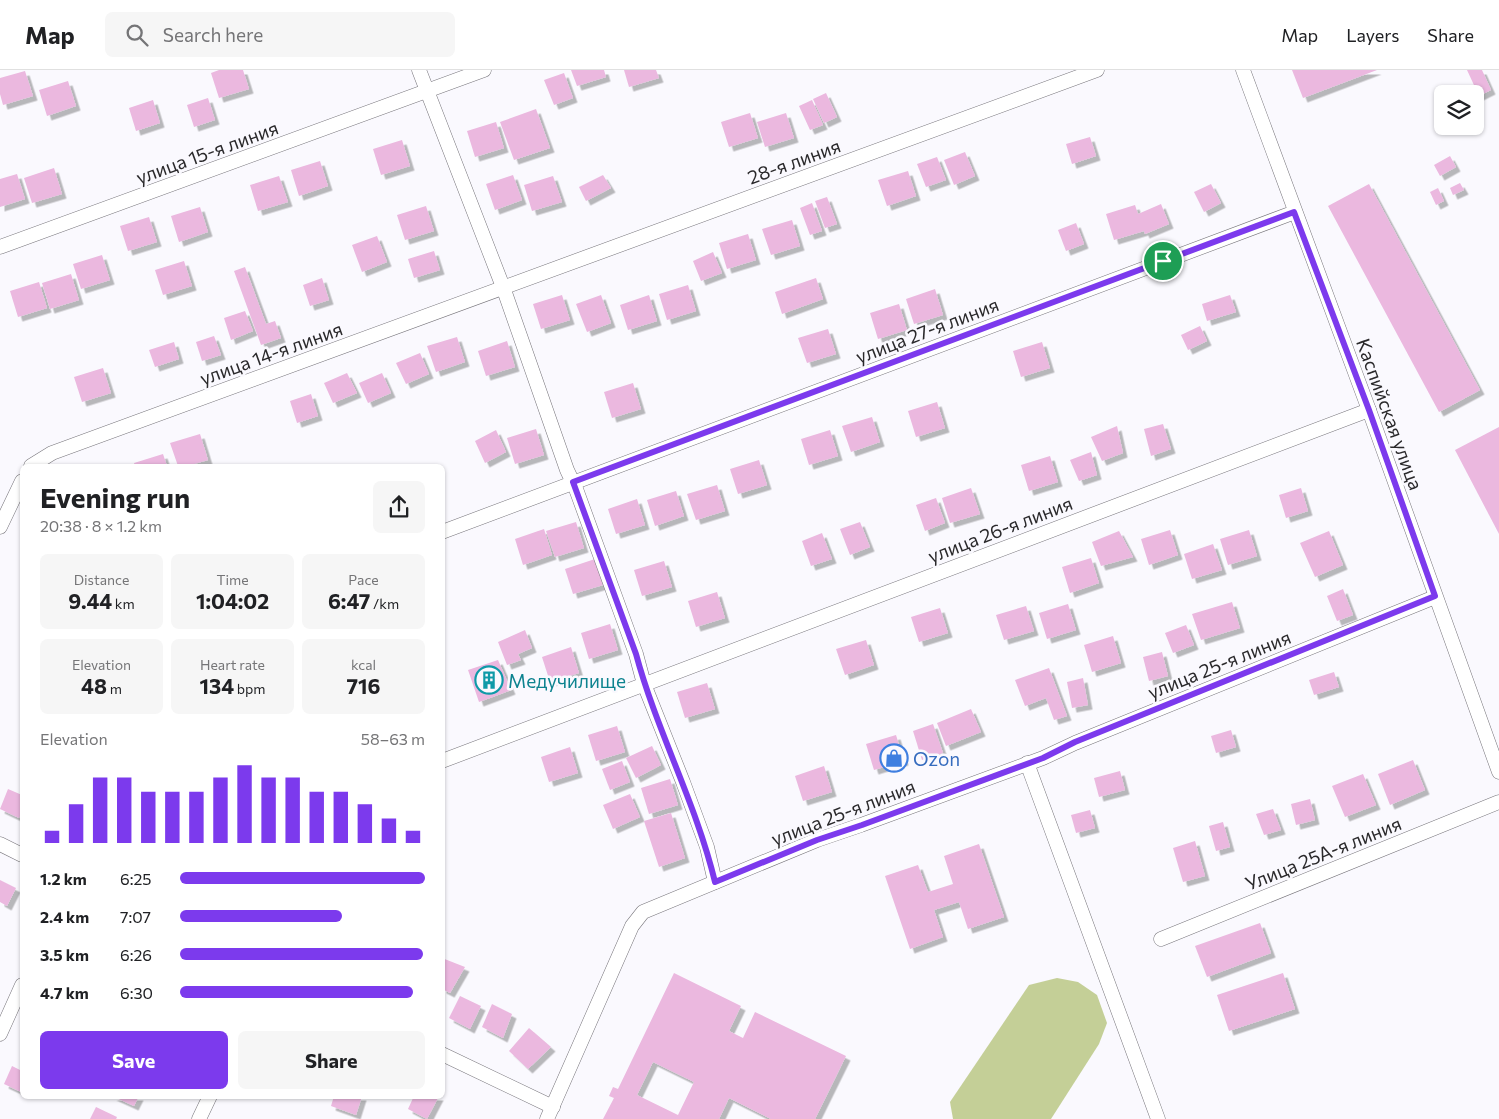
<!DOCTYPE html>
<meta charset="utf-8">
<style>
:root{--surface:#fff;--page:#f6f6f6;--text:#202124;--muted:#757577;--line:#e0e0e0;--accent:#7c3aed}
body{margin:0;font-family:Commissioner,sans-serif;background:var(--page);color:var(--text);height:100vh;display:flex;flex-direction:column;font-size:19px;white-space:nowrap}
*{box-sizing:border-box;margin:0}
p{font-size:16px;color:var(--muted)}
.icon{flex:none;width:28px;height:28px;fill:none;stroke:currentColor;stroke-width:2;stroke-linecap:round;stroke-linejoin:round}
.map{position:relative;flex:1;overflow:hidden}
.side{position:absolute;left:20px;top:394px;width:425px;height:635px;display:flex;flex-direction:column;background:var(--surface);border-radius:8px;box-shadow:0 1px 4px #0004}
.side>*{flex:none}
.controls{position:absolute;left:1434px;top:15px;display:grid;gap:10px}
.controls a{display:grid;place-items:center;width:50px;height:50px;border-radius:8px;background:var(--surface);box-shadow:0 1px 4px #0004;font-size:25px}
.pin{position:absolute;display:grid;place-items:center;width:42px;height:42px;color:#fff;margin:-21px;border:2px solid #fff;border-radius:50%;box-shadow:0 1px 5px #0007}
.round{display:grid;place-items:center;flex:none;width:52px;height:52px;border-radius:8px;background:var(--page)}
.head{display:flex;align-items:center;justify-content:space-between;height:85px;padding:0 20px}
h1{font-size:28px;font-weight:700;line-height:38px}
.figures{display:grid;grid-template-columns:repeat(3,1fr);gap:8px;height:85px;padding:5px 20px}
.figures div{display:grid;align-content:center;border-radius:8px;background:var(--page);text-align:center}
.figures b{font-size:21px;font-weight:700}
.figures small{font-size:14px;font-weight:400}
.figures p{font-size:14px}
.chart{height:140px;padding:10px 20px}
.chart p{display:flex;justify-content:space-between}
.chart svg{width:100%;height:90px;margin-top:5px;stroke:var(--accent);stroke-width:6}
.action{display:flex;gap:10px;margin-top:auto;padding:10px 20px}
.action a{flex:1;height:58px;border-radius:8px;background:var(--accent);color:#fff;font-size:20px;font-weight:700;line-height:58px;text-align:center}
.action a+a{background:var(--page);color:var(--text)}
ul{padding:0 20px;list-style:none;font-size:16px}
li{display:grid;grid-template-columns:80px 60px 1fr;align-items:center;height:38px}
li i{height:12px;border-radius:6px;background:var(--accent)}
header{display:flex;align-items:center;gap:30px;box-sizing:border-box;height:70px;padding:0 25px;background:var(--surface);border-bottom:1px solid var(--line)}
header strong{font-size:24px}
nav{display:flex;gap:28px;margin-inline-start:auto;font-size:18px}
.search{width:350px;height:45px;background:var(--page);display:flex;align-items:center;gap:12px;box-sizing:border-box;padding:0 18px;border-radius:8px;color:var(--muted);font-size:19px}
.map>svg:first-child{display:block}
.green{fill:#c4cf97}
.building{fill:#ebb8df;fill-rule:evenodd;filter:url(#shadow)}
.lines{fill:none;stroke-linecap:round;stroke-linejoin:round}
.minor-casing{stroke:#77757b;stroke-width:15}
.minor{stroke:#fff;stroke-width:14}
.route-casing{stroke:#fff;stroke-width:10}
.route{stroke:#7c3aed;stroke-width:6}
.labels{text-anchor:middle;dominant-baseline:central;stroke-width:5;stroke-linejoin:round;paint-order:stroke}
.street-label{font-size:19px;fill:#2a292b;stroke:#faf9fe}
.culture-label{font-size:19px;fill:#0d838f;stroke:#faf9fe;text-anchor:start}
.shop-label{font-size:19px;fill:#366cbe;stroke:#faf9fe;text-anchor:start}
</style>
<header>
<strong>Map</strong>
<div class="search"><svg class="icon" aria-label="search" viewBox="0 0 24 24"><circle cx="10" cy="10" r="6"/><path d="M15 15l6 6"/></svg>Search here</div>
<nav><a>Map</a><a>Layers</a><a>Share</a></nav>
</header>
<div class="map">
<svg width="1499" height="1049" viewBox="0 0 1499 1049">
<defs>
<filter id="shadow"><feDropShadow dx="4.5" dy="4.5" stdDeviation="0" flood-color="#0004"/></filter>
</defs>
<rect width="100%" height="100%" fill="#faf9fe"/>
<!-- green -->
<polygon class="green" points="1057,908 1078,912 1097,925 1107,953 1099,974 1051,1049 953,1049 950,1032 1029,915"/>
<!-- building -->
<g class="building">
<polygon points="219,0 243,0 249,19 219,28 211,3"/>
<polygon points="571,0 604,0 606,7 577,16"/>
<polygon points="624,0 656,0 659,8 629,17"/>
<polygon points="1292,0 1377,0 1303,28"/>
<polygon points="1467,0 1482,0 1491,20 1479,26"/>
<polygon points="25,1 33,26 3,35 0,24 0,8"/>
<polygon points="564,3 573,28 554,35 544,10"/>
<polygon points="68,11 76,36 47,46 39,20"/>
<polygon points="826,23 837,47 824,53 813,29"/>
<polygon points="208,28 215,50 194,57 187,35"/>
<polygon points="153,30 160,53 136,61 129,38"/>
<polygon points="812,30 823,55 810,60 799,36"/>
<polygon points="536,39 550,78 514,90 500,52"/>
<polygon points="750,43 758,68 729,77 721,52"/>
<polygon points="786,43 794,68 765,77 757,52"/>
<polygon points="496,52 504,78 475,87 467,61"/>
<polygon points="1090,67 1096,86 1072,94 1066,74"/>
<polygon points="402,70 410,96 381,105 373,79"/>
<polygon points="965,82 975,106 954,115 944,90"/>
<polygon points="1450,86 1456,97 1440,106 1434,95"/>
<polygon points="937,87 946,110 926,117 917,94"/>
<polygon points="320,91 328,116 299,126 291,100"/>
<polygon points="54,98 62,124 32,133 24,108"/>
<polygon points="908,101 916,126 887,136 878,110"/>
<polygon points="17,104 25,129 0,137 0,109"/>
<polygon points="513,105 522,130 495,140 486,114"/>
<polygon points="603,105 611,118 586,131 579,117"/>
<polygon points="279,106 288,132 258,141 250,115"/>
<polygon points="553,106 562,132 532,141 524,115"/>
<polygon points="1460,113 1464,120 1453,125 1450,118"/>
<polygon points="1211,114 1221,133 1204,142 1194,122"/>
<polygon points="1369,114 1480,320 1439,342 1328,136"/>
<polygon points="1438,118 1444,131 1436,135 1430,122"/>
<polygon points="827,127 837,154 825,158 815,131"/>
<polygon points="812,133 822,161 810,165 800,138"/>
<polygon points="1161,134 1169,154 1145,164 1144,161 1114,170 1106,144 1135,135 1138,144"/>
<polygon points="426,136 434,161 405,170 397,145"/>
<polygon points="200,137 208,162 179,172 171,146"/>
<polygon points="149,147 157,172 128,181 120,156"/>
<polygon points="792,150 800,176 771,185 762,159"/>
<polygon points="1076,153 1084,174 1066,181 1058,160"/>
<polygon points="748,164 756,190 727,199 719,173"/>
<polygon points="377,166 387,192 362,202 352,175"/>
<polygon points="434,181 440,200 414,208 408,189"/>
<polygon points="713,182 722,203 701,211 693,191"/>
<polygon points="102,185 110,210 81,219 73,194"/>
<polygon points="184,191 192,216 163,225 155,200"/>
<polygon points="245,197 266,254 275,251 281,268 261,275 234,201"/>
<polygon points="71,204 79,230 50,239 42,213"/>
<polygon points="322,208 329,230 310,236 303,215"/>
<polygon points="816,208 823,229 782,244 775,222"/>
<polygon points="39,212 47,238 18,247 10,221"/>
<polygon points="688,215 696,241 667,250 659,224"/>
<polygon points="935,219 943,245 914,254 906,229"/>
<polygon points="562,225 570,250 541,259 533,234"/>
<polygon points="601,225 611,253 587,262 576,234"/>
<polygon points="649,225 657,251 628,260 620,235"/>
<polygon points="1230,225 1236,242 1207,251 1202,234"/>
<polygon points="899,234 907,260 878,269 870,243"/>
<polygon points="245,241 253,261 231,270 224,248"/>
<polygon points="1200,256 1207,271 1188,280 1181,265"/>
<polygon points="828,259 836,284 807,293 798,268"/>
<polygon points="214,266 221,285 202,291 196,272"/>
<polygon points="457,267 465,292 436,302 427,276"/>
<polygon points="507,271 515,297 486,306 478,281"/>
<polygon points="174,272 179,289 155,297 149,280"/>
<polygon points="1042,272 1050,298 1021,307 1013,281"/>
<polygon points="420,283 429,304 406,314 396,293"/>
<polygon points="103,298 111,323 82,332 74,307"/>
<polygon points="347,303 357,323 333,333 324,313"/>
<polygon points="382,303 391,323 368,333 359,313"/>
<polygon points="633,313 641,339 612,348 604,322"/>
<polygon points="311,324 318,346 297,353 290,331"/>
<polygon points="937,332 945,358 916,367 908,341"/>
<polygon points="872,347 880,372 851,382 842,356"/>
<polygon points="1163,354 1171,379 1151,386 1144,359"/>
<polygon points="1117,356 1123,383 1102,391 1091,367"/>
<polygon points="1499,357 1499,464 1455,380"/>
<polygon points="536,359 544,385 515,394 507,368"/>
<polygon points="496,360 506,382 485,393 475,371"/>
<polygon points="830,360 838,386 809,395 801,369"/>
<polygon points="200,364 208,390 187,396 178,396 170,373"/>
<polygon points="1091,382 1097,405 1079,411 1070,390"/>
<polygon points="163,384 167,396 135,396 134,393"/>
<polygon points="1050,386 1058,412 1029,421 1021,395"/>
<polygon points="759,390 767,415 738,424 730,399"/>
<polygon points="717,415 725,441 696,450 687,424"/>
<polygon points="971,418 980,444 950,453 942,428"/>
<polygon points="1301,418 1308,441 1286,448 1279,425"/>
<polygon points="676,421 684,446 655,456 647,430"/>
<polygon points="936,428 945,453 925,461 916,435"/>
<polygon points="637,429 645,455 616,464 608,439"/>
<polygon points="576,452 584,478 555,487 546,461"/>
<polygon points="860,452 870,477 850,485 840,459"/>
<polygon points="544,459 552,485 523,495 515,469"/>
<polygon points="1170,460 1178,485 1149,495 1141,469"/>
<polygon points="1249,460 1257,486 1228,495 1220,469"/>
<polygon points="1119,461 1133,487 1101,496 1092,472"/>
<polygon points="1329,461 1343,495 1315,507 1300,473"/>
<polygon points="822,463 832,489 811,496 802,471"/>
<polygon points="1213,474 1222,500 1192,509 1184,484"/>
<polygon points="1091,488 1099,513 1070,523 1062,497"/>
<polygon points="595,489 603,515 573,524 565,499"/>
<polygon points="664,491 672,517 642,526 634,500"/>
<polygon points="1343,519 1353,545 1337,551 1327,526"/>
<polygon points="717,522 725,548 696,557 688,531"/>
<polygon points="1232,532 1240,558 1201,570 1192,544"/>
<polygon points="1068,534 1076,560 1047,569 1039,543"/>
<polygon points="1026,536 1034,561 1004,570 996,545"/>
<polygon points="940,538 948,563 919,572 911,547"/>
<polygon points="610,554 618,580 589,589 581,563"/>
<polygon points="1186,555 1194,575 1173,583 1165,563"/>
<polygon points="525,560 532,578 518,584 521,590 507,595 498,572"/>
<polygon points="1113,566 1121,593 1092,602 1084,575"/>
<polygon points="866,570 874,595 845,605 836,579"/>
<polygon points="571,577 579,603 550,612 542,587"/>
<polygon points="1162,582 1168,606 1149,611 1143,587"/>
<polygon points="498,590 511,620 479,632 468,600"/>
<polygon points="1049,598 1067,646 1054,650 1046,628 1025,636 1015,610"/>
<polygon points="1334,602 1339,617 1314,625 1309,610"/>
<polygon points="1083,608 1088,635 1072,638 1067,612"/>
<polygon points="707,613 715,639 685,648 677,622"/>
<polygon points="971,639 981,662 946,676 937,653"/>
<polygon points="933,654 943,683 922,690 913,661"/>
<polygon points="617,656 625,682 596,691 588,665"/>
<polygon points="1231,660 1236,677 1216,683 1211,666"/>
<polygon points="896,665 904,691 874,700 866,674"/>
<polygon points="652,676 661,695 636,708 626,688"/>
<polygon points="570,677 578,703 549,712 541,687"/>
<polygon points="1413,690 1425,720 1390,735 1378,704"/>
<polygon points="622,691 630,712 610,720 602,699"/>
<polygon points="824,696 832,722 803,731 795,706"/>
<polygon points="1120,701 1125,720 1099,727 1094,708"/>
<polygon points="1363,704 1376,735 1345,747 1332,716"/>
<polygon points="670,709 678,735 649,744 641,718"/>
<polygon points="8,719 22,725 22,740 19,748 0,739"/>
<polygon points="630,724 640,747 613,759 603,735"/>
<polygon points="1310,729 1315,750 1296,755 1291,734"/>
<polygon points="1273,739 1281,760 1264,765 1256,744"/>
<polygon points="1090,740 1095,758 1076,763 1071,745"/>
<polygon points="671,743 685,788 659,797 644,751"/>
<polygon points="1223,752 1230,777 1216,781 1209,756"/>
<polygon points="1195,771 1205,806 1183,812 1173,778"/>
<polygon points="979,774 1004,847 968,859 959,832 934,840 943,867 910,879 885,806 918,795 928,822 953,814 944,786"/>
<polygon points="0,810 16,818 7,836 0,832"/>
<polygon points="1260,853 1271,883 1207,907 1195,876"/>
<polygon points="442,888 465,897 450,923 442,919"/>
<path d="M674 903 741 936 729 961 743 968 755 942 846 986 815 1049H771L729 1028 719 1049H603L614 1028 609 1026 613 1017 618 1019ZM653 992 694 1012 678 1045 637 1025Z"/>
<polygon points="1283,903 1295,939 1229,961 1217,925"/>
<polygon points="460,926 481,936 470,959 449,948"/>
<polygon points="492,934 512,944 503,968 482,957"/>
<polygon points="529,958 551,977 528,999 509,981"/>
<polygon points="12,996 22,1001 21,1022 4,1014"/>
<polygon points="112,1026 139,1026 134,1036"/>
<polygon points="334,1026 362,1026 356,1045 331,1036"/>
<polygon points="414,1026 439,1026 427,1049 408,1039"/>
<polygon points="96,1037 117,1047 116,1049 90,1049"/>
</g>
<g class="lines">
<!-- minor casing -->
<g class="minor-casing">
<g id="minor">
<polyline points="419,0 503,217 567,400 576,419 636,584 644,614 683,712 707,777 715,812"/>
<polyline points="1243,0 1369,340 1499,702"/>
<polyline points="0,177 484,0"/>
<polyline points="31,396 52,383 1097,0"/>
<polyline points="0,457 22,411"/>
<polyline points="442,462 1295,142"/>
<polyline points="442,691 1369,340"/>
<polyline points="1027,693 1158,1049"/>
<polyline points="0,774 22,785"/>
<polyline points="1161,869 1499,732"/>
<polyline points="0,964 22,915"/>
<polyline points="442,984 553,1037"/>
<polyline points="199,1049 210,1026"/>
<polyline points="547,1049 632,856 643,842 817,770 861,755 1043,688 1075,673 1435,527"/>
</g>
</g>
<!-- minor -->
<use href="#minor" class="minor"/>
</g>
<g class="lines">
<!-- route casing -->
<g class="route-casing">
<path id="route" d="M1294 142 1369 340 1435 526 1075 672 1043 688 862 755 817 770 715 812C696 733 657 662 636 584L573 412Z"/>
</g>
<!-- route -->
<use href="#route" class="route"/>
</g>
<!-- icons -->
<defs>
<g id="building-ring" transform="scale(1.4375)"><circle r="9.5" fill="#faf9fe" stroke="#0f9aa8" stroke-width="1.5"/><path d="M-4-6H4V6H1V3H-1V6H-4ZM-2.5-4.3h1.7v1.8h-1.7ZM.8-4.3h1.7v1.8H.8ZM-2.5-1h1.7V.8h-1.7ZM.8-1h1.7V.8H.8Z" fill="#0f9aa8"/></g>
<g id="shop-ring" transform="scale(1.4375)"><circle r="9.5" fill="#faf9fe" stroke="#3f7fe0" stroke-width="1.5"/><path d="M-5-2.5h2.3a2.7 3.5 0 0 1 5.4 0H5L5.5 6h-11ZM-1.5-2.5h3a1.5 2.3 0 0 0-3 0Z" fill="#3f7fe0"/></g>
</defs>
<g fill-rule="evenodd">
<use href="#building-ring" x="489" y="610"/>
<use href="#shop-ring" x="894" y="688"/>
</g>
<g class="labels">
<!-- street labels -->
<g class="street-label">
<text transform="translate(207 82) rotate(-20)">улица 15-я линия</text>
<text transform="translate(794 91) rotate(-20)">28-я линия</text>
<text transform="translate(927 260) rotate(-21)">улица 27-я линия</text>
<text transform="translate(271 283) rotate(-20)">улица 14-я линия</text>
<text transform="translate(1390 344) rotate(70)">Каспийская улица</text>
<text transform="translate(1000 459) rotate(-21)">улица 26-я линия</text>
<text transform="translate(1219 594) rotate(-22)">улица 25-я линия</text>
<text transform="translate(843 742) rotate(-21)">улица 25-я линия</text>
<text transform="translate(1323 783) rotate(-22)">Улица 25А-я линия</text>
</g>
<!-- culture labels -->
<g class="culture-label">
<text x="508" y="610">Медучилище</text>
</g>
<!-- shop labels -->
<g class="shop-label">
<text x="913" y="688">Ozon</text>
</g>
</g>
</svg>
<div class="controls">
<a><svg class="icon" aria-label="layers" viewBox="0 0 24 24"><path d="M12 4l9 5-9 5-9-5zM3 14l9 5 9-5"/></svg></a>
</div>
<div class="pin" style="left:1163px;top:191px;background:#1e9e55"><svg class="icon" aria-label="arrive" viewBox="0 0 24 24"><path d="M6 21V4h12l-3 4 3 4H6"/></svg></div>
<section class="side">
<div class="head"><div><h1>Evening run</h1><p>20:38 · 8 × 1.2 km</p></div><a class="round"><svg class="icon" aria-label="share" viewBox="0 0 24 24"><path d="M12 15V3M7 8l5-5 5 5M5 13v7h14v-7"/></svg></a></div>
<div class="figures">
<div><p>Distance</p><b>9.44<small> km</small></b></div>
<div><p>Time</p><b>1:04:02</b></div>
<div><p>Pace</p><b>6:47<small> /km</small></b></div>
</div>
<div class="figures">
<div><p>Elevation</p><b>48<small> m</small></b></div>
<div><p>Heart rate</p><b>134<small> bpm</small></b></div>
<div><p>kcal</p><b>716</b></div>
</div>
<div class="chart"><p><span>Elevation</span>58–63 m</p>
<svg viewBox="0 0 160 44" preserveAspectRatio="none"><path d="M5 44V38M15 44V25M25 44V12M35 44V12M45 44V19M55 44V19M65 44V19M75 44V12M85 44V6M95 44V12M105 44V12M115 44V19M125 44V19M135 44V25M145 44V32M155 44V38"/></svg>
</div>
<ul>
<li><b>1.2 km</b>6:25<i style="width:100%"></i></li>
<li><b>2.4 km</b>7:07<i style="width:66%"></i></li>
<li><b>3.5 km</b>6:26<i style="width:99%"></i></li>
<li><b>4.7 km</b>6:30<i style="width:95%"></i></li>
</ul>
<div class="action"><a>Save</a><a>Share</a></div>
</section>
</div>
